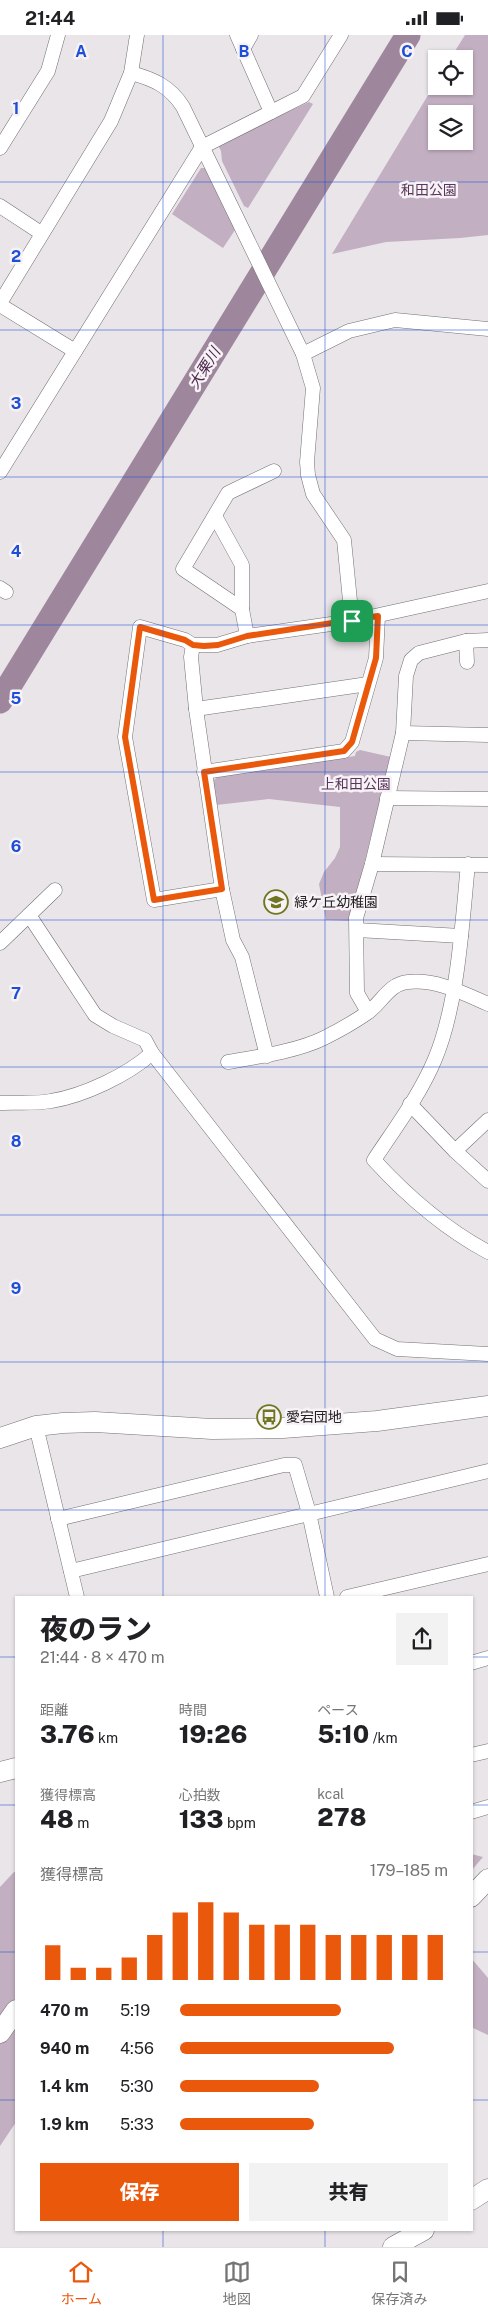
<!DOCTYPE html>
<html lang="ja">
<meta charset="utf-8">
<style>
:root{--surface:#fff;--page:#f2f2f2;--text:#202124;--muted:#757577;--line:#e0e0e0;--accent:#ea580c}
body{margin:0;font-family:"Public Sans","Noto Sans JP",sans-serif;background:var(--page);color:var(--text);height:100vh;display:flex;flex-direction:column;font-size:19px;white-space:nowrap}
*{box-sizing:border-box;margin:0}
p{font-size:16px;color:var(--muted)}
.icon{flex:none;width:28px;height:28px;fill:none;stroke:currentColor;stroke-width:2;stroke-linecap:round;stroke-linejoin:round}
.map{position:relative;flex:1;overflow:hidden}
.panel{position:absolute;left:15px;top:1561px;width:458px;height:635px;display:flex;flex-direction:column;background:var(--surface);border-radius:0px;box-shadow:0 1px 4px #0004}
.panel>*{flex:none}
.fabs{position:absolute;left:428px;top:15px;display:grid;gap:10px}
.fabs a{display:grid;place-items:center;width:45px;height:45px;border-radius:0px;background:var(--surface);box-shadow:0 1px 4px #0004;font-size:25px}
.pin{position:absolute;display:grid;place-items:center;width:42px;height:42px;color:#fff;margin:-21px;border-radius:10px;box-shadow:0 2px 8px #0006}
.round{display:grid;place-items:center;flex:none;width:52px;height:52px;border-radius:0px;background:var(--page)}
.overview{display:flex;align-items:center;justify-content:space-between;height:85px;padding:0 25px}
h1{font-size:28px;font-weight:800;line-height:38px}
.metrics{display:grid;grid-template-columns:repeat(3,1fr);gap:8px;height:85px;padding:5px 25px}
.metrics div{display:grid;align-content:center}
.metrics b{font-size:25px;font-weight:800}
.metrics small{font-size:14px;font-weight:400}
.metrics p{font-size:14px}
.chart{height:140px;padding:10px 25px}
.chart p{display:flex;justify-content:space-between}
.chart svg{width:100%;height:90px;margin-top:5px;stroke:var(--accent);stroke-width:6}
.cta{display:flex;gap:10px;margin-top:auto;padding:10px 25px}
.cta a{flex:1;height:58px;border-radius:0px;background:var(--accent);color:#fff;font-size:20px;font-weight:800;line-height:58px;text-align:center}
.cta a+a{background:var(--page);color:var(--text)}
ul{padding:0 25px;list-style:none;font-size:16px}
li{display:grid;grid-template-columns:80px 60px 1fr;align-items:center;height:38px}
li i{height:12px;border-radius:6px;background:var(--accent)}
.status{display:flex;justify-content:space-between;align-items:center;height:35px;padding:0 25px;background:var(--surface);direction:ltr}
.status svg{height:14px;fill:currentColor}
.tab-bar{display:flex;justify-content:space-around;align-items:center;height:70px;border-top:1px solid var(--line);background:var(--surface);font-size:14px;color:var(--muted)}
.tab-bar a{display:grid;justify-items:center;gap:2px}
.tab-bar .on{color:var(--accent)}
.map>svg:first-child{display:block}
.green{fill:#c3afc2;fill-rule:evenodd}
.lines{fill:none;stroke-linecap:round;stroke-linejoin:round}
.river{stroke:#9e879d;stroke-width:25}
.street-casing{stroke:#737073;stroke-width:15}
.secondary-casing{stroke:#737073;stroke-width:21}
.street{stroke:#fff;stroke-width:14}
.secondary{stroke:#fff;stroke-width:20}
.route-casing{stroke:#fff;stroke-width:10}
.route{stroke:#ea580c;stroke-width:6}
.grid{fill:none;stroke:#1d4ed8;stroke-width:1;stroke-opacity:0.55}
.labels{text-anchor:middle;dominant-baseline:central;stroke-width:5;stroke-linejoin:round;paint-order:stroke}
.park-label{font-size:14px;fill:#5a375a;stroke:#f6f2f6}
.poi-label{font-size:14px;fill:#222022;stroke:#f6f2f6;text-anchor:start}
.water-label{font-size:15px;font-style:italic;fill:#4b294b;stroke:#f6f2f6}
.grid-label{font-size:16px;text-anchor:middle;font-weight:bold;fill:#1d4ed8;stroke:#f6f2f6;stroke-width:5;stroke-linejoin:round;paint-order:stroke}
</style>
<div class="status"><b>21:44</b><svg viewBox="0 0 49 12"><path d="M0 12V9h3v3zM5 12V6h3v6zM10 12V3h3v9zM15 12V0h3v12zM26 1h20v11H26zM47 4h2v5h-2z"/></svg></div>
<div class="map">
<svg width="488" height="2212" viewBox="0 0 488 2212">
<rect width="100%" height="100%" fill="#e9e5e9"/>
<!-- green -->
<g class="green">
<path d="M465 0H488V200L460 203 386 207 332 219 436 47V51H464V24H450ZM436 79H464V106H436Z"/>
<polygon points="309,67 313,69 248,173 244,171 222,126 221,116 218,110"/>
<polygon points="201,133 206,133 237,192 223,213 172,179"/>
<polygon points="360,715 391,722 392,727 376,781 350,886 326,885 319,849 324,837 335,823 340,812 340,772 269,764 216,770 212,747 217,742 355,721 356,717"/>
<polygon points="471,1819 483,1822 471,1836"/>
<polygon points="14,1837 16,1837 16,2087 0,2111 0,1852"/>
<polygon points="471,1923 488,1943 488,2000 471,1992"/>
</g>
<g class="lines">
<!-- river -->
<polyline class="river" points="0,666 408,0"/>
<!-- street casing -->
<g class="street-casing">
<g id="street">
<polyline points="237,0 271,77"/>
<polyline points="243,14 251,0"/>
<path d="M131 38C153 44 170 51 183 72L303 319 313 353 307 427 308 440 313 459 344 505 352 586"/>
<polyline points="0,113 48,36 58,0"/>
<polyline points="0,171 41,198"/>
<polyline points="0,268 111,86 131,38 137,0"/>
<polyline points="0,270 75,316"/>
<polyline points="303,319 349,296 395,285 488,294"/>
<polyline points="0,437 202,112 303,61 341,0"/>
<polyline points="215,481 242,530 242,574 247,601"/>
<polyline points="0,553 6,557"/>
<polyline points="242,574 183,534 228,458 274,436"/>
<polyline points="466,606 467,627"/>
<polyline points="193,610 191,622 196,674 222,854 233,905 242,922 267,1021"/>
<polyline points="196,674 368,649"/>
<polyline points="403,698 488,700"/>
<polyline points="204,737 344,716 352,707 376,623 378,581"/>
<polyline points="387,763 488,764"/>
<polyline points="372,829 488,830"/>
<path d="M468 829C462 889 458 969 435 1024 420 1060 395 1093 374 1125 407 1161 445 1194 488 1217"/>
<polyline points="222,854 154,865 125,702 140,592 185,605 193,610 217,610 247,601 352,586 488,556"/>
<polyline points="29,880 95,980 113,991 145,1005 152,1018 375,1304 397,1314 488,1319"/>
<polyline points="357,895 461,901"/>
<polyline points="0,908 55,855"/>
<polyline points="368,977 357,958 356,883 372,829 403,698 406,641 411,625 419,618 466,606 488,605"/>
<path d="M228 1027C257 1022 298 1016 324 1003 338 996 354 987 367 978 382 968 388 949 408 947 436 944 463 958 488 969"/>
<path d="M0 1068C16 1067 35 1069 51 1066 83 1061 128 1040 152 1018"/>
<polyline points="410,1069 455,1116 488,1146"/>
<polyline points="455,1116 488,1085"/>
<polyline points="36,1391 77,1562"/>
<polyline points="58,1484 284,1430 295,1430 309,1478 327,1562"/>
<polyline points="71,1536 488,1436"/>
<polyline points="347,1562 488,1529"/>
<polyline points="471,1628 488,1623"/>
<polyline points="471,1720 488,1716"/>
<polyline points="471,1777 488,1772"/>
</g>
</g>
<!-- secondary casing -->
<g class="secondary-casing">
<g id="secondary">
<polyline points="0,1403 36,1391 63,1388 95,1387 212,1394 283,1393 377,1386 488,1371"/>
<polyline points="0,1737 16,1733"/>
<polyline points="471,1862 488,1844"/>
<polyline points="0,1998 16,1975"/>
<polyline points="471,2165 488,2154"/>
<polyline points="393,2212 424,2195"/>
</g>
</g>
<!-- street -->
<use href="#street" class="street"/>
<!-- secondary -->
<use href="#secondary" class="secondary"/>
</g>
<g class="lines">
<!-- route casing -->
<g class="route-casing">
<polygon id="route" points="378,581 376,623 352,707 344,716 204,737 222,854 154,865 125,702 140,592 185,605 193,610 204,611 218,610 247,601"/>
</g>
<!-- route -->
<use href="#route" class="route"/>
</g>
<!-- grid -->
<path class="grid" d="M163 0V1562M325 0V1562M0 147H488M0 295H488M0 442H488M0 590H488M0 737H488M0 885H488M0 1032H488M0 1180H488M0 1327H488M0 1475H488M0 1622H16M471 1622H488M0 1770H16M471 1770H488M0 1917H16M471 1917H488M0 2065H16M471 2065H488M163 2195V2212M325 2195V2212"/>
<!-- icons -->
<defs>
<g id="school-ring" transform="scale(1.25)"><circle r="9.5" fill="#f6f2f6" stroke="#6e7620" stroke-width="1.5"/><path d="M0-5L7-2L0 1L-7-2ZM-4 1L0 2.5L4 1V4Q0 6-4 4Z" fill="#6e7620"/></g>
<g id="bus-ring" transform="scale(1.25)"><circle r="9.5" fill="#f6f2f6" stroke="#6e7620" stroke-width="1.5"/><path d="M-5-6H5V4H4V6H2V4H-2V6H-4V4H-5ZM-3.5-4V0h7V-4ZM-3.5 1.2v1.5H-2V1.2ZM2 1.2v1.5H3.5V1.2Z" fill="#6e7620"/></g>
</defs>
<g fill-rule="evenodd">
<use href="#school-ring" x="276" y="867"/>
<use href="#bus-ring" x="269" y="1382"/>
</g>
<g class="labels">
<!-- park labels -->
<g class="park-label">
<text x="429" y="155">和田公園</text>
<text x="356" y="749">上和田公園</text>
</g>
<!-- poi labels -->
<g class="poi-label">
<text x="294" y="867">緑ケ丘幼稚園</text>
<text x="286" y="1382">愛宕団地</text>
</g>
<!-- water labels -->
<g class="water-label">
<text transform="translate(204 333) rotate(-58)">大栗川</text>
</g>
</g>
<g class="grid-label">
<text x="81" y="22">A</text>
<text x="244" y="22">B</text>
<text x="407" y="22">C</text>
<text x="16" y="79">1</text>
<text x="16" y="227">2</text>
<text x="16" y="374">3</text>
<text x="16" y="522">4</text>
<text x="16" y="669">5</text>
<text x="16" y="817">6</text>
<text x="16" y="964">7</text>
<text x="16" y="1112">8</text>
<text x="16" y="1259">9</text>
</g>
</svg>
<div class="fabs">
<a><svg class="icon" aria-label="locate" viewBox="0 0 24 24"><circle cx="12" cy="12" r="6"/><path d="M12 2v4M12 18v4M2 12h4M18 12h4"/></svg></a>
<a><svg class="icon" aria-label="layers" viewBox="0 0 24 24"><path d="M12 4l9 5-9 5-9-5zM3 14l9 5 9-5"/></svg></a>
</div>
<div class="pin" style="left:352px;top:586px;background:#1e9e55"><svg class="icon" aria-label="arrive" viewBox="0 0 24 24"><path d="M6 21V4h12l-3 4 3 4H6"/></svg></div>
<section class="panel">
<div class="overview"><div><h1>夜のラン</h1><p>21:44 · 8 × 470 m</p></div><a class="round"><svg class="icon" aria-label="share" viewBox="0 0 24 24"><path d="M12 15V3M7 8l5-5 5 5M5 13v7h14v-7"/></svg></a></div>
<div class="metrics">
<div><p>距離</p><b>3.76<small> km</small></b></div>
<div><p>時間</p><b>19:26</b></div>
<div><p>ペース</p><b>5:10<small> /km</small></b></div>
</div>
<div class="metrics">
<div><p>獲得標高</p><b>48<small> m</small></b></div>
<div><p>心拍数</p><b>133<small> bpm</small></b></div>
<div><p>kcal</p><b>278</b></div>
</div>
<div class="chart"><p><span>獲得標高</span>179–185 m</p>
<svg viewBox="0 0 160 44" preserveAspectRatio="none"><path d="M5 44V27M15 44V38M25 44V38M35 44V33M45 44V22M55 44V11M65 44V6M75 44V11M85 44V17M95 44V17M105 44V17M115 44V22M125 44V22M135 44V22M145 44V22M155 44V22"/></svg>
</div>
<ul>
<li><b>470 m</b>5:19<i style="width:60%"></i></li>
<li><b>940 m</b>4:56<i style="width:80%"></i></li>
<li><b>1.4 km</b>5:30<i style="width:52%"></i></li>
<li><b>1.9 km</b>5:33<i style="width:50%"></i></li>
</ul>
<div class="cta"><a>保存</a><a>共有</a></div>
</section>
</div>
<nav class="tab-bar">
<a class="on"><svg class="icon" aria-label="home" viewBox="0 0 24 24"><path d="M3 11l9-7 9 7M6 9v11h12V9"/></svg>ホーム</a>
<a><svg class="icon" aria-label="map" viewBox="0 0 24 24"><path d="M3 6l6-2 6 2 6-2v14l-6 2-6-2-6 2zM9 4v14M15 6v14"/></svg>地図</a>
<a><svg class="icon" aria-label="saved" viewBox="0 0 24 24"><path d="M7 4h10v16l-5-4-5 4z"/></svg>保存済み</a>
</nav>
